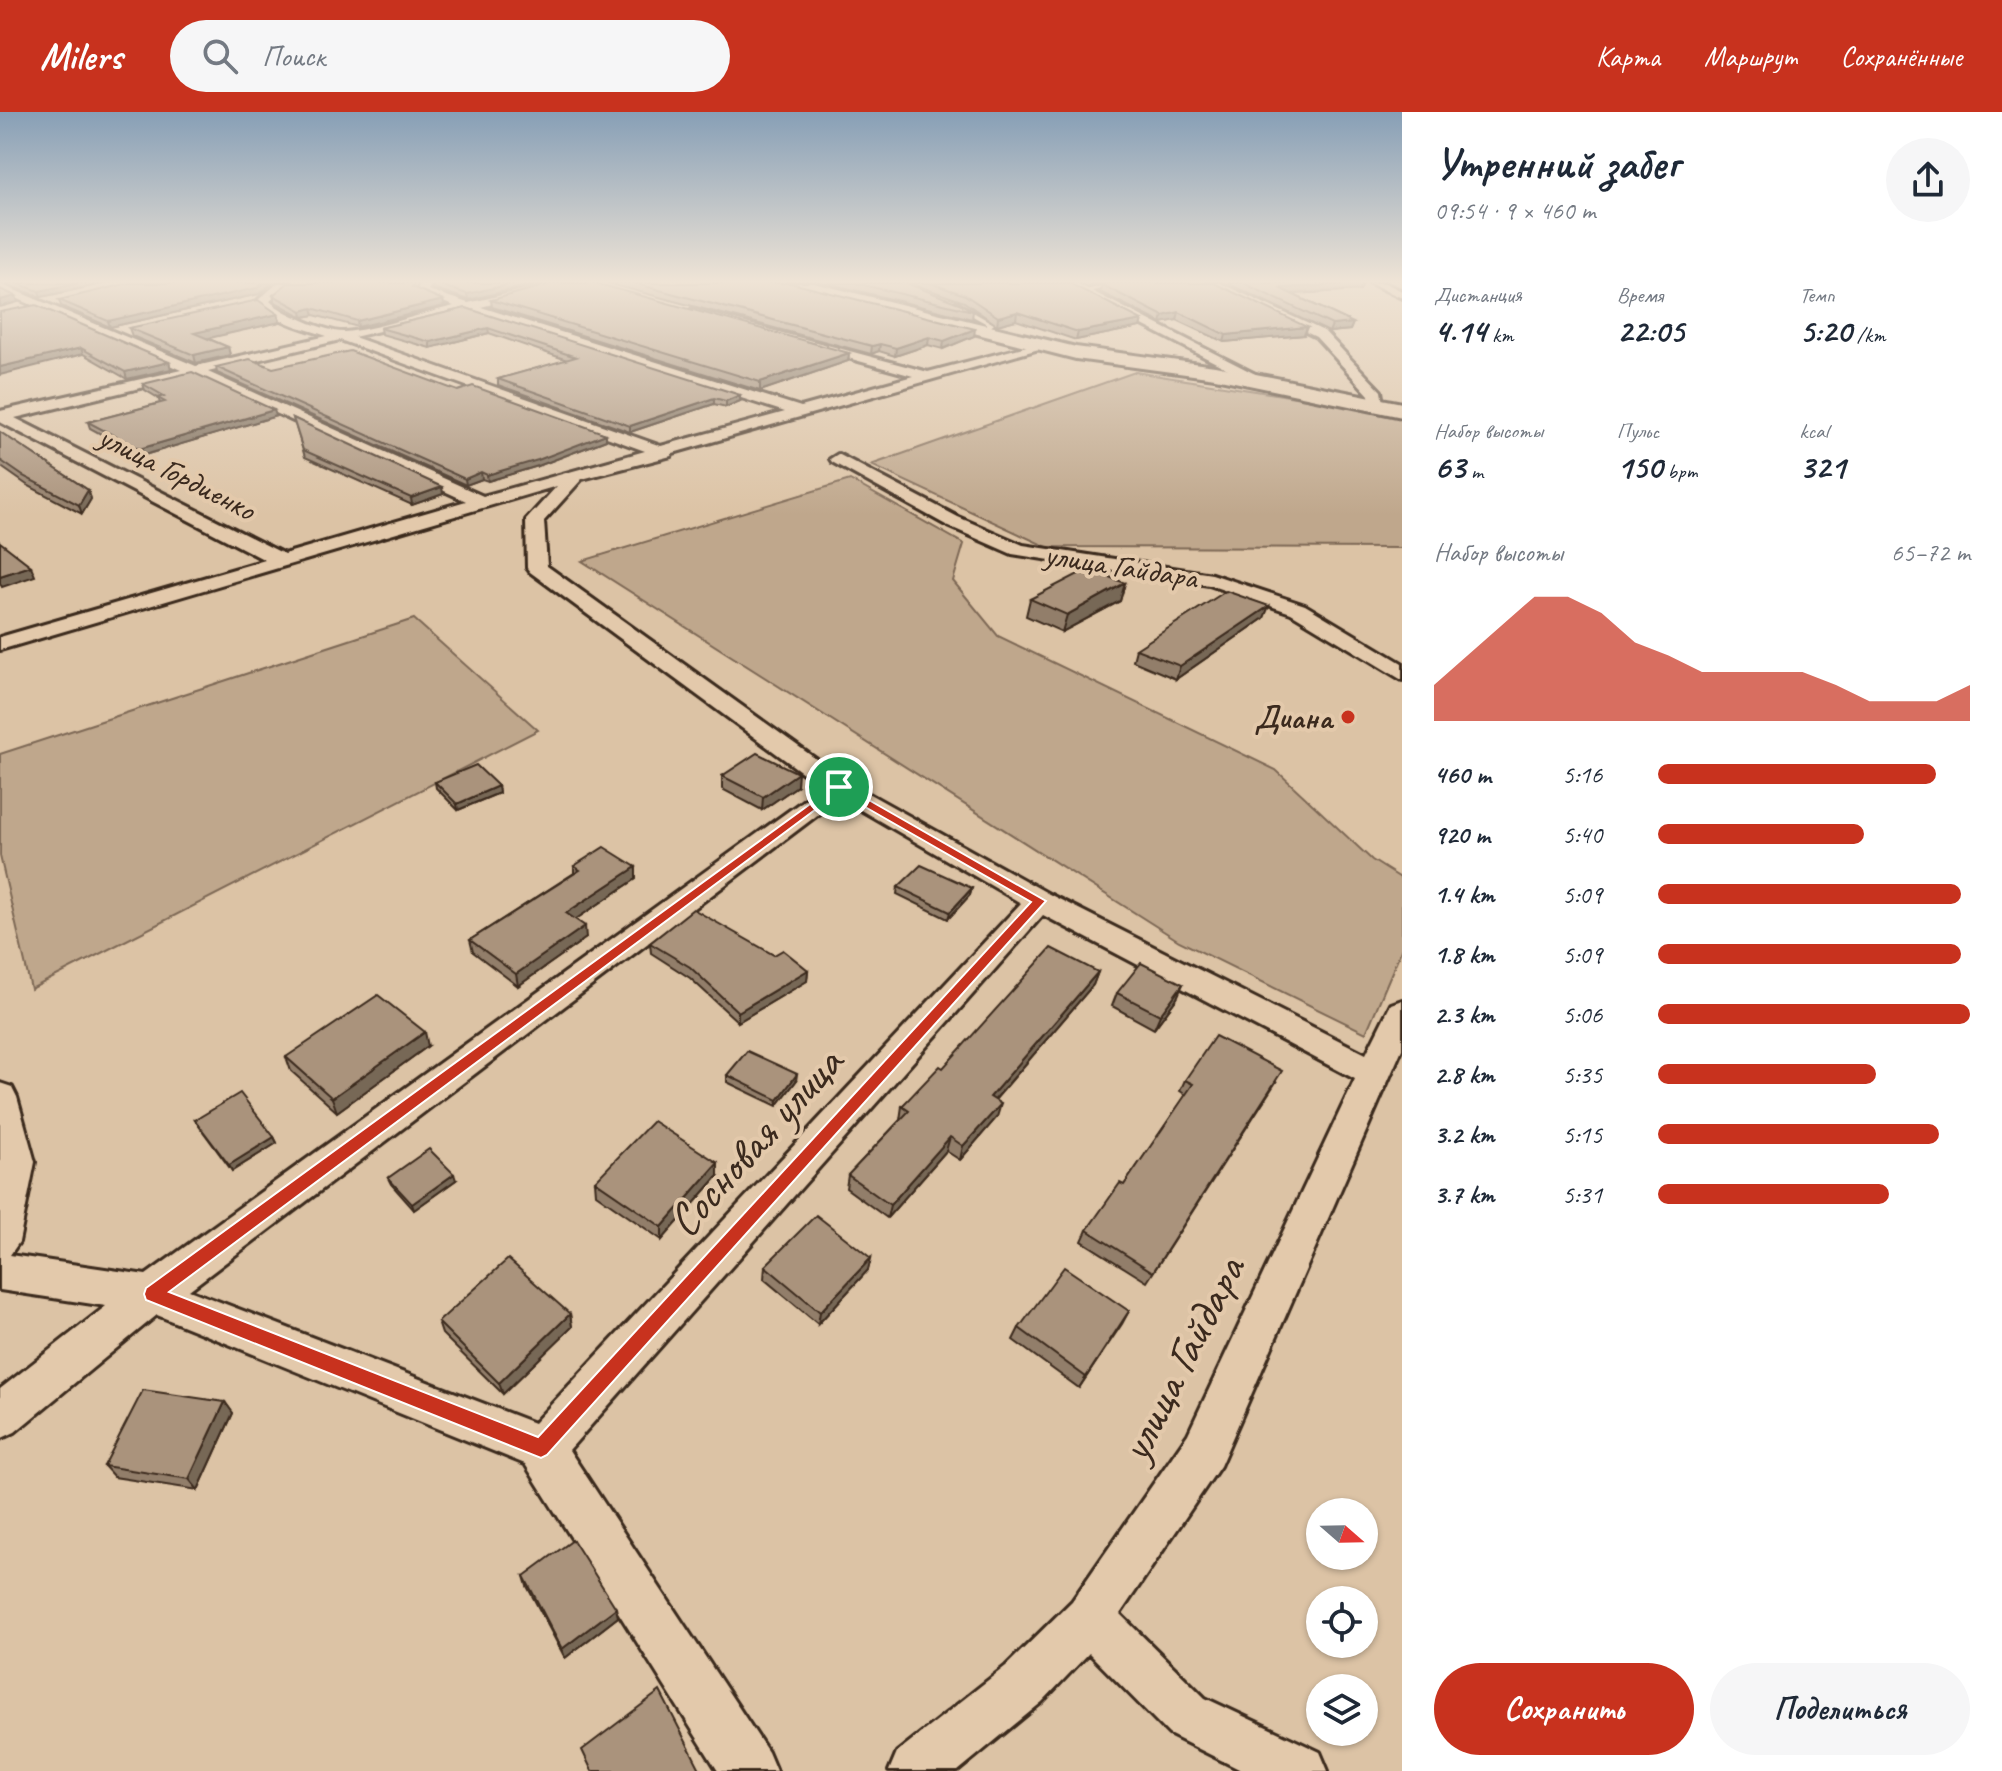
<!DOCTYPE html>
<html lang="ru">
<meta charset="utf-8">
<style>
:root{--surface:#fff;--page:#f6f6f7;--text:#1f2937;--muted:#747a83;--accent:#c8321e}
body{margin:0;font-family:Caveat,sans-serif;background:var(--page);color:var(--text);height:100vh;display:flex;flex-direction:column;font-size:30px;white-space:nowrap}
*{box-sizing:border-box;margin:0}
p{font-size:26px;color:var(--muted)}
.icon{flex:none;width:44px;height:44px;fill:none;stroke:currentColor;stroke-width:2;stroke-linecap:round;stroke-linejoin:round}
.map{position:relative;flex:1;overflow:hidden}
.side{display:flex;flex-direction:column;background:var(--surface);width:600px}
.side>*{flex:none}
.needle{width:52px;rotate:110deg}
.fabs{position:absolute;left:1306px;top:1386px;display:grid;gap:16px}
.fabs a{display:grid;place-items:center;width:72px;height:72px;border-radius:50%;background:var(--surface);box-shadow:0 2px 6px #0004;font-size:40px}
.pin{position:absolute;display:grid;place-items:center;width:68px;height:68px;color:#fff;margin:-34px;border:4px solid #fff;border-radius:50%;box-shadow:0 2px 8px #0007}
.round{display:grid;place-items:center;flex:none;width:84px;height:84px;border-radius:42px;background:var(--page)}
.summary{display:flex;align-items:center;justify-content:space-between;height:136px;padding:0 32px}
h1{font-size:44px;font-weight:700;line-height:60px}
.figures{display:grid;grid-template-columns:repeat(3,1fr);gap:12px;height:136px;padding:8px 32px}
.figures div{display:grid;align-content:center}
.figures b{font-size:34px;font-weight:700}
.figures small{font-size:22px;font-weight:400}
.figures p{font-size:22px}
.chart{height:224px;padding:16px 32px}
.chart p{display:flex;justify-content:space-between}
.chart svg{width:100%;height:144px;margin-top:8px;fill:var(--accent);opacity:.7}
.primary-button{display:flex;gap:16px;margin-top:auto;padding:16px 32px}
.primary-button a{flex:1;height:92px;border-radius:48px;background:var(--accent);color:#fff;font-size:32px;font-weight:700;line-height:92px;text-align:center}
.primary-button a+a{background:var(--page);color:var(--text)}
ul{padding:0 32px;list-style:none;font-size:26px}
li{display:grid;grid-template-columns:128px 96px 1fr;align-items:center;height:60px}
li i{height:20px;border-radius:10px;background:var(--accent)}
header{display:flex;align-items:center;gap:48px;box-sizing:border-box;height:112px;padding:0 40px;background:var(--accent);color:#fff}
header strong{font-size:38px}
nav{display:flex;gap:44px;margin-inline-start:auto;font-size:28px}
.search{width:560px;height:72px;background:var(--page);display:flex;align-items:center;gap:20px;box-sizing:border-box;padding:0 28px;border-radius:44px;color:var(--muted);font-size:30px}
main{display:flex;flex:1;min-height:0}
.map>svg:first-child{display:block}
.green{fill:#bfa78c;stroke:#7d6855;stroke-width:2}
.lines{fill:none;stroke-linecap:round;stroke-linejoin:round}
.lane-casing{stroke:#3b2a1e;stroke-width:6}
.street-casing{stroke:#3b2a1e;stroke-width:6}
.secondary-casing{stroke:#3b2a1e;stroke-width:6}
.lane{fill:#e3c9ab;fill-rule:evenodd}
.street{fill:#e3c9ab;fill-rule:evenodd}
.secondary{fill:#e3c9ab;fill-rule:evenodd}
.wall{fill:#927e6b;stroke:#3b2a1e;stroke-width:2}
.shaded-wall{fill:#776757;stroke:#3b2a1e;stroke-width:2}
.building{fill:#aa937c;stroke:#3b2a1e;stroke-width:2}
.route{fill:#c8321e;stroke:#fff;stroke-width:2;fill-rule:evenodd}
.poi-dot{fill:#c8321e;stroke:#e3c9ab;stroke-width:3}
.labels{text-anchor:middle;dominant-baseline:central;stroke-width:8;stroke-linejoin:round;paint-order:stroke}
.far-street-label{font-size:32px;fill:#3b2a1e;stroke:#e3c9ab}
.far-poi-label{font-size:32px;font-weight:bold;fill:#3b2a1e;stroke:#e3c9ab;text-anchor:end}
.near-street-label{font-size:46px;fill:#3b2a1e;stroke:#e3c9ab}
</style>
<header>
<strong>Milers</strong>
<div class="search"><svg class="icon" aria-label="search" viewBox="0 0 24 24"><circle cx="10" cy="10" r="6"/><path d="M15 15l6 6"/></svg>Поиск</div>
<nav><a>Карта</a><a>Маршрут</a><a>Сохранённые</a></nav>
</header>
<main>
<div class="map">
<svg width="1402" height="1659" viewBox="0 0 1402 1659">
<rect width="100%" height="100%" fill="#dcc3a5"/>
<filter id="ink" filterUnits="userSpaceOnUse"><feTurbulence type="fractalNoise" baseFrequency=".0125" numOctaves="2"/><feDisplacementMap in="SourceGraphic" scale="16" xChannelSelector="R" yChannelSelector="G"/><feConvolveMatrix kernelMatrix="1 2 1 2 8 2 1 2 1" color-interpolation-filters="sRGB"/></filter>
<g filter="url(#ink)">
<!-- green -->
<g class="green">
<polygon points="1135,260 1371,297 1402,307 1402,436 1047,435 871,353"/>
<polygon points="850,368 964,432 953,469 998,524 1276,658 1372,748 1402,767 1402,836 1366,921 1179,829 582,449"/>
<polygon points="414,507 538,618 31,877 0,744 0,642"/>
</g>
<g class="lines">
<!-- lane casing -->
<g class="lane-casing">
<g id="lane">
<polygon points="1113,171 1123,171 1085,181 1082,179"/>
<polygon points="953,191 957,191 994,212 985,220 981,220 987,212 953,193"/>
</g>
</g>
<!-- street casing -->
<g class="street-casing">
<g id="street">
<path d="M278 171H291L270 189C279 200 330 221 344 220 374 218 423 201 454 194L417 181 415 179 421 171H433L428 178 468 191 553 171H573L481 195 801 295 913 264 692 203V197L928 260 1046 229V235L673 341 671 344 582 367 544 409 547 454 848 670 1049 782 1366 942 1391 892 1402 888V937L1220 1354 1120 1502 1205 1586 1320 1640 1328 1659H1243L1169 1622 1089 1541 1042 1590 958 1659H889L897 1640 1006 1554 1072 1489 1188 1322 1355 967 1043 803 569 1338 768 1640 776 1659H718L525 1352 157 1203 15 1320 0 1327V1277L106 1194 0 1178V971L12 975 17 985 35 1050 19 1130 10 1143 146 1163 822 675 530 460 527 456 526 408 557 374 0 538V525L265 448 0 310V299L181 258 0 179V172L196 254 327 224C304 216 271 210 258 188ZM467 198 785 300 661 334 354 225ZM340 228 645 339 483 384 208 260ZM194 263 466 389 284 442 15 306ZM840 686 1021 791 534 1311 189 1178Z"/>
<polygon points="1061,171 1076,171 1269,269 1257,272"/>
<polygon points="1205,171 1220,171 1324,219 1381,279 1383,291 1376,295 1371,294 1369,283 1316,225"/>
<polygon points="1370,171 1385,171 1402,179 1402,186"/>
<polygon points="838,342 958,405 1023,433 1212,462 1305,493 1402,551 1402,568 1291,501 1209,473 1012,442 946,413 832,350 830,347"/>
</g>
</g>
<!-- secondary casing -->
<g class="secondary-casing">
<polygon id="secondary" points="786,171 814,171 1076,235 1215,254 1402,291 1402,305 1215,266 1076,247 788,174"/>
</g>
<!-- lane -->
<use href="#lane" class="lane"/>
<!-- street -->
<use href="#street" class="street"/>
<!-- secondary -->
<use href="#secondary" class="secondary"/>
</g>
<!-- wall -->
<g class="wall">
<polygon points="2,171 106,171 41,185"/>
<polygon points="288,171 419,171 416,177 443,188 444,194 358,215 314,203 303,205 277,191 275,189 273,183"/>
<polygon points="432,171 540,171 468,188 433,176"/>
<polygon points="607,171 791,171 974,224 943,237 928,233 895,244 879,239 871,242"/>
<polygon points="826,171 906,171 973,199 972,207"/>
<polygon points="910,171 1069,171 1140,215 1076,228 1016,208 997,213 964,190"/>
<polygon points="1227,171 1363,171 1360,178 1292,182 1353,211 1350,218 1329,220"/>
<polygon points="1102,173 1304,223 1224,230 1177,208 1161,211 1100,180"/>
<polygon points="259,182 110,215 61,194 59,188"/>
<polygon points="491,188 849,241 848,249 760,279 492,195"/>
<polygon points="466,196 740,289 726,295 714,292 630,320 498,273 498,267 567,248 489,221 430,236 381,222 380,216"/>
<polygon points="0,200 169,250 171,257 127,267 83,242"/>
<polygon points="278,202 280,210 207,226 228,235 230,243 196,251 132,224 129,216"/>
<polygon points="216,255 273,256 458,279 606,322 606,328 538,354 488,369 482,367 466,373 217,261"/>
<polygon points="143,272 276,304 141,344 90,316 88,310 160,291 158,286 145,278"/>
<polygon points="293,306 443,382 412,393 305,345"/>
<polygon points="0,320 88,378 91,387 82,402 27,373 0,354"/>
<polygon points="1125,471 1120,489 1062,520 1026,504 1030,487"/>
<polygon points="1264,506 1176,567 1133,549 1136,537"/>
<polygon points="722,664 797,674 762,698 722,677"/>
<polygon points="435,670 498,674 499,681 458,698 436,676"/>
<polygon points="574,754 636,755 636,767 576,807 586,826 518,874 473,840 470,828 574,761"/>
<polygon points="898,775 972,776 970,783 948,807 897,782"/>
<polygon points="650,831 774,843 808,858 807,869 738,910 690,866 651,841"/>
<polygon points="1098,860 1093,873 995,988 997,1005 960,1048 946,1039 887,1106 846,1076 848,1063 900,1008 902,994 943,956"/>
<polygon points="1117,881 1177,886 1154,917 1112,894"/>
<polygon points="428,934 337,1000 291,959 286,945"/>
<polygon points="727,963 796,969 777,994 727,970"/>
<polygon points="1185,968 1276,970 1147,1170 1082,1129 1087,1118 1124,1073 1186,983 1180,979"/>
<polygon points="195,1008 274,1025 277,1031 232,1059 199,1014"/>
<polygon points="718,1064 662,1128 596,1082 595,1069"/>
<polygon points="388,1066 456,1068 414,1098 391,1072"/>
<polygon points="871,1146 868,1158 818,1212 764,1167 765,1154"/>
<polygon points="1129,1199 1079,1276 1013,1228 1019,1216"/>
<polygon points="570,1202 572,1215 503,1282 442,1222 438,1210"/>
<polygon points="225,1290 233,1301 198,1378 114,1365 104,1354"/>
<polygon points="524,1464 618,1505 565,1546 527,1474"/>
</g>
<!-- shaded-wall -->
<g class="shaded-wall">
<polygon points="78,171 106,171 41,185 39,179"/>
<polygon points="264,171 273,171 259,182 110,215 108,209"/>
<polygon points="515,171 540,171 468,188 467,182"/>
<polygon points="1090,171 1107,171 1089,174"/>
<polygon points="1363,171 1360,178 1277,183 1279,176"/>
<polygon points="16,184 18,190 0,195 0,188"/>
<polygon points="443,188 444,194 358,215 357,209"/>
<polygon points="312,196 314,203 303,205 302,199"/>
<polygon points="1017,200 1016,208 997,213 998,205"/>
<polygon points="1179,200 1177,208 1161,211 1163,204"/>
<polygon points="278,202 280,210 196,229 194,221"/>
<polygon points="1142,208 1140,215 1076,228 1078,220"/>
<polygon points="1353,211 1350,218 1329,220 1332,213"/>
<polygon points="1307,215 1304,223 1224,230 1226,223"/>
<polygon points="488,216 489,221 430,236 430,230"/>
<polygon points="975,217 974,224 943,237 944,229"/>
<polygon points="929,225 928,233 895,244 896,236"/>
<polygon points="880,232 879,239 871,242 872,234"/>
<polygon points="228,235 230,243 196,251 194,243"/>
<polygon points="81,236 83,242 0,263 0,255"/>
<polygon points="849,241 848,249 760,279 760,270"/>
<polygon points="169,250 171,257 127,267 125,260"/>
<polygon points="740,283 740,289 726,295 726,289"/>
<polygon points="714,286 714,292 630,320 630,314"/>
<polygon points="274,298 276,304 141,344 139,337"/>
<polygon points="606,322 606,328 538,354 488,369 487,363"/>
<polygon points="481,360 482,367 466,373 465,367"/>
<polygon points="442,375 443,382 412,393 411,386"/>
<polygon points="88,378 91,387 82,402 79,393"/>
<polygon points="31,454 35,464 2,475 0,471 0,464"/>
<polygon points="1125,471 1120,489 1062,520 1067,503"/>
<polygon points="1269,494 1264,506 1176,567 1180,554"/>
<polygon points="798,661 797,674 762,698 763,685"/>
<polygon points="498,674 499,681 458,698 457,692"/>
<polygon points="636,755 636,767 567,813 566,801"/>
<polygon points="972,776 970,783 948,807 950,800"/>
<polygon points="585,814 586,826 518,874 516,862"/>
<polygon points="808,858 807,869 738,910 738,900"/>
<polygon points="1098,860 1093,873 986,998 990,985"/>
<polygon points="1183,872 1177,886 1154,917 1160,903"/>
<polygon points="425,920 428,934 337,1000 332,986"/>
<polygon points="797,962 796,969 777,994 778,988"/>
<polygon points="1001,992 997,1005 960,1048 963,1034"/>
<polygon points="274,1025 277,1031 232,1059 229,1053"/>
<polygon points="950,1025 946,1039 887,1106 890,1093"/>
<polygon points="718,1051 718,1064 662,1128 662,1115"/>
<polygon points="454,1062 456,1068 414,1098 412,1092"/>
<polygon points="871,1146 868,1158 818,1212 820,1200"/>
<polygon points="1129,1199 1122,1212 1079,1276 1086,1265"/>
<polygon points="570,1202 572,1215 503,1282 499,1271"/>
<polygon points="225,1290 233,1301 198,1378 189,1367"/>
<polygon points="616,1496 618,1505 565,1546 562,1537"/>
</g>
<!-- building -->
<g class="building">
<polygon points="16,171 78,171 39,179"/>
<polygon points="129,171 264,171 257,176 108,209 59,188"/>
<polygon points="288,171 415,171 412,175 443,188 357,209 312,196 302,199 273,183"/>
<polygon points="433,171 515,171 467,182"/>
<polygon points="555,171 595,171 849,241 760,270 491,188"/>
<polygon points="633,171 791,171 975,217 944,229 929,225 896,236 880,232 872,234"/>
<polygon points="855,171 906,171 959,191 973,199"/>
<polygon points="930,171 1069,171 1142,208 1078,220 1017,200 998,205 965,183"/>
<polygon points="1111,171 1214,171 1307,215 1226,223 1179,200 1163,204 1102,173"/>
<polygon points="1243,171 1363,171 1279,176 1353,211 1332,213"/>
<polygon points="0,177 16,184 0,188"/>
<polygon points="258,188 278,202 194,221 228,235 194,243 129,216"/>
<polygon points="36,193 169,250 125,260 81,236 0,255 0,200"/>
<polygon points="466,196 740,283 726,289 714,286 630,314 498,267 576,245 488,216 430,230 380,216"/>
<polygon points="350,239 458,279 473,274 606,322 538,348 487,363 481,360 465,367 216,255 250,247 273,256"/>
<polygon points="192,260 274,298 139,337 88,310 165,290 158,286 164,284 143,272"/>
<polygon points="293,306 442,375 411,386 303,338"/>
<polygon points="0,320 88,378 79,393 23,364 0,348"/>
<polygon points="0,430 31,454 0,464"/>
<polygon points="1088,457 1125,471 1067,503 1030,487"/>
<polygon points="1226,479 1269,494 1180,554 1136,537"/>
<polygon points="757,641 798,661 763,685 722,664"/>
<polygon points="476,653 498,674 457,692 435,670"/>
<polygon points="604,735 636,755 566,801 585,814 516,862 470,828 580,758 574,754"/>
<polygon points="921,753 972,776 950,800 898,775"/>
<polygon points="693,797 774,843 783,838 808,858 738,900 690,855 650,831"/>
<polygon points="1051,836 1098,860 990,985 1001,992 963,1034 950,1025 890,1093 848,1063 909,999 902,994 940,954 943,956"/>
<polygon points="1141,851 1183,872 1160,903 1117,881"/>
<polygon points="378,883 425,920 332,986 286,945"/>
<polygon points="1215,924 1282,959 1153,1160 1087,1118 1120,1071 1124,1073 1193,972 1185,968"/>
<polygon points="747,939 797,962 778,988 727,963"/>
<polygon points="240,981 274,1025 229,1053 195,1008"/>
<polygon points="653,1009 718,1051 662,1115 595,1069"/>
<polygon points="429,1037 454,1062 412,1092 388,1066"/>
<polygon points="816,1103 871,1146 820,1200 765,1154"/>
<polygon points="508,1147 570,1202 499,1271 438,1210"/>
<polygon points="1064,1155 1129,1199 1086,1265 1019,1216"/>
<polygon points="143,1278 225,1290 189,1367 104,1354"/>
<polygon points="573,1428 616,1496 562,1537 524,1464"/>
<polygon points="660,1579 701,1659 592,1659 582,1638"/>
</g>
</g>
<!-- sky -->
<linearGradient id="sky" x2="0" y2="1"><stop stop-color="#879fb6"/><stop offset="0.42" stop-color="#efe4d6"/><stop offset="1" stop-color="#efe4d6" stop-opacity="0"/></linearGradient>
<rect width="1402" height="403" fill="url(#sky)"/>
<!-- route -->
<path class="route" d="M839 671 1046 789 547 1343 541 1346 146 1188 144 1182 146 1176ZM839 680 1031 790 538 1325 169 1180Z"/>
<!-- markers -->
<circle class="poi-dot" cx="1348" cy="605" r="8"/>
<g class="labels">
<!-- far-street labels -->
<g class="far-street-label">
<text transform="translate(177 361) rotate(27)">улица Гордиенко</text>
<text transform="translate(1121 454) rotate(9)">улица Гайдара</text>
</g>
<!-- far-poi labels -->
<g class="far-poi-label">
<text x="1332" y="605">Диана</text>
</g>
<!-- near-street labels -->
<g class="near-street-label">
<text transform="translate(755 1030) rotate(-48)">Сосновая улица</text>
<text transform="translate(1182 1247) rotate(-63)">улица Гайдара</text>
</g>
</g>
</svg>
<div class="fabs">
<a><svg class="needle" viewBox="-14 -14 28 28"><path d="M0-13l5 13h-10z" fill="#e53935"/><path d="M0 13l5-13h-10z" fill="#747a83"/></svg></a>
<a><svg class="icon" aria-label="locate" viewBox="0 0 24 24"><circle cx="12" cy="12" r="6"/><path d="M12 2v4M12 18v4M2 12h4M18 12h4"/></svg></a>
<a><svg class="icon" aria-label="layers" viewBox="0 0 24 24"><path d="M12 4l9 5-9 5-9-5zM3 14l9 5 9-5"/></svg></a>
</div>
<div class="pin" style="left:839px;top:675px;background:#1e9e55"><svg class="icon" aria-label="arrive" viewBox="0 0 24 24"><path d="M6 21V4h12l-3 4 3 4H6"/></svg></div>
</div>
<section class="side">
<div class="summary"><div><h1>Утренний забег</h1><p>09:54 · 9 × 460 m</p></div><a class="round"><svg class="icon" aria-label="share" viewBox="0 0 24 24"><path d="M12 15V3M7 8l5-5 5 5M5 13v7h14v-7"/></svg></a></div>
<div class="figures">
<div><p>Дистанция</p><b>4.14<small> km</small></b></div>
<div><p>Время</p><b>22:05</b></div>
<div><p>Темп</p><b>5:20<small> /km</small></b></div>
</div>
<div class="figures">
<div><p>Набор высоты</p><b>63<small> m</small></b></div>
<div><p>Пульс</p><b>150<small> bpm</small></b></div>
<div><p>kcal</p><b>321</b></div>
</div>
<div class="chart"><p><span>Набор высоты</span>65–72 m</p>
<svg viewBox="0 0 160 44" preserveAspectRatio="none"><path d="M0 44V33L10 24L20 15L30 6L40 6L50 11L60 20L70 24L80 29L90 29L100 29L110 29L120 33L130 38L140 38L150 38L160 33V44z"/></svg>
</div>
<ul>
<li><b>460 m</b>5:16<i style="width:89%"></i></li>
<li><b>920 m</b>5:40<i style="width:66%"></i></li>
<li><b>1.4 km</b>5:09<i style="width:97%"></i></li>
<li><b>1.8 km</b>5:09<i style="width:97%"></i></li>
<li><b>2.3 km</b>5:06<i style="width:100%"></i></li>
<li><b>2.8 km</b>5:35<i style="width:70%"></i></li>
<li><b>3.2 km</b>5:15<i style="width:90%"></i></li>
<li><b>3.7 km</b>5:31<i style="width:74%"></i></li>
</ul>
<div class="primary-button"><a>Сохранить</a><a>Поделиться</a></div>
</section>
</main>
